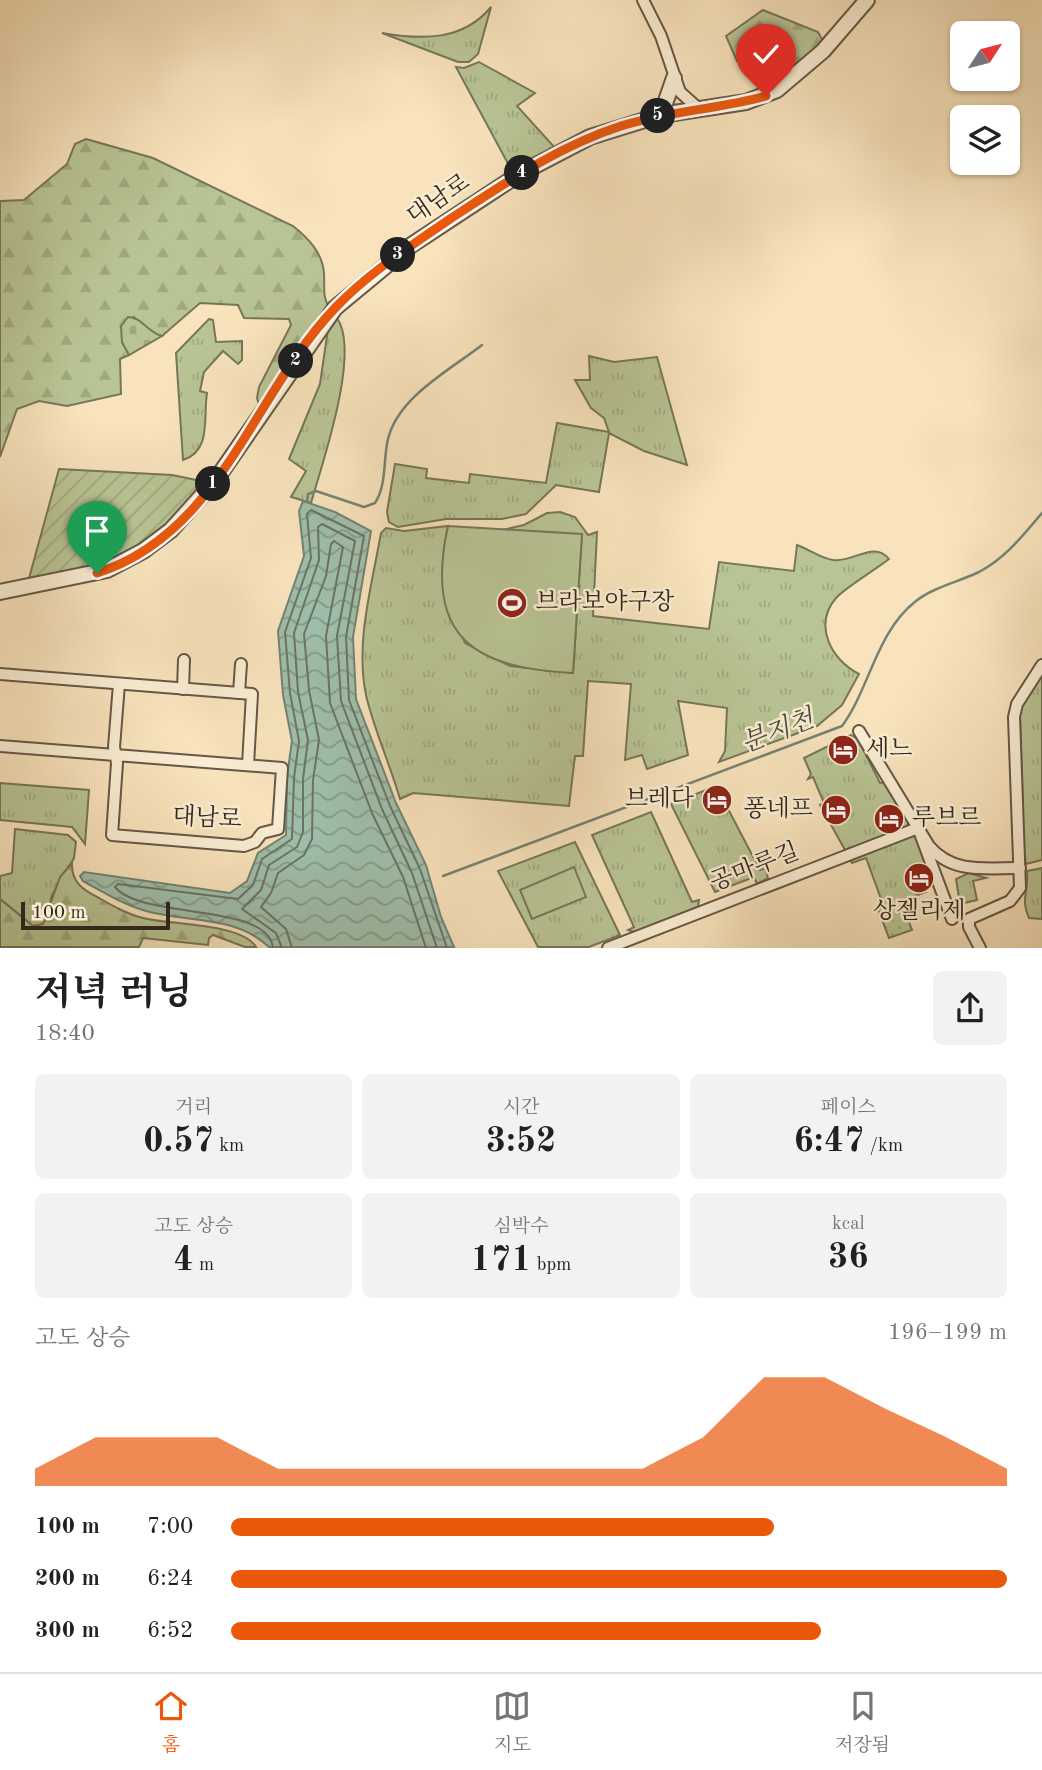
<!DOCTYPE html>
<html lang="ko">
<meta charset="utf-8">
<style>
:root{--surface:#fff;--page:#f2f2f2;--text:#202124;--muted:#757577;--line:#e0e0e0;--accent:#ea580c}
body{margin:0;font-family:"Old Standard TT","Noto Serif KR",serif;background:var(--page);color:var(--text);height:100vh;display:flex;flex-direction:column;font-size:26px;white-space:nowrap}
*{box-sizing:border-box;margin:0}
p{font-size:23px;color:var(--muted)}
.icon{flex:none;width:38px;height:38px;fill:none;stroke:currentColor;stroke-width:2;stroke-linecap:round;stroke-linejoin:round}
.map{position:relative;height:948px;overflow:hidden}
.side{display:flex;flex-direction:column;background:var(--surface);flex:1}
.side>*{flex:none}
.needle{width:46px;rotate:54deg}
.tools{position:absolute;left:950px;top:21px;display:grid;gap:14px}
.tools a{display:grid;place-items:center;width:70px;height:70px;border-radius:10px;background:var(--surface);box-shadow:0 2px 5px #0004;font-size:35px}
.scale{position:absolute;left:21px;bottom:18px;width:149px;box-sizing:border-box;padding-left:7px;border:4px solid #35291e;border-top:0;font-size:19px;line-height:24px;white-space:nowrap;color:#35291e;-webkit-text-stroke:5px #faedd3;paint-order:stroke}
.pin{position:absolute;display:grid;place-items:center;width:60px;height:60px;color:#fff;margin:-72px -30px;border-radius:50% 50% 50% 0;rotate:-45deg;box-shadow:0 0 7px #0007}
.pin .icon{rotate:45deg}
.km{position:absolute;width:35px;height:35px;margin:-18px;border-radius:50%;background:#222;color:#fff;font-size:19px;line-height:35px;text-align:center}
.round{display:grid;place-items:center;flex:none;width:74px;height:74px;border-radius:10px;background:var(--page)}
.overview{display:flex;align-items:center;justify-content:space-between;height:119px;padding:0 35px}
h1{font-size:38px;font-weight:700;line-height:52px}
.metrics{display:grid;grid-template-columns:repeat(3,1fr);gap:10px;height:119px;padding:7px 35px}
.metrics div{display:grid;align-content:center;border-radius:10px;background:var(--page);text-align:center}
.metrics b{font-size:35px;font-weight:700}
.metrics small{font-size:19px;font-weight:400}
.metrics p{font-size:19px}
.chart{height:196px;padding:14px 35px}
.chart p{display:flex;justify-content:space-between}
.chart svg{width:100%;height:126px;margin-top:7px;fill:var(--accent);opacity:.7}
ul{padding:0 35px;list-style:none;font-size:23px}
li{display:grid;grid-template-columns:112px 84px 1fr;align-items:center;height:52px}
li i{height:18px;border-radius:9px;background:var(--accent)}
.menu{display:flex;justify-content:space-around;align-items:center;height:98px;border-top:2px solid var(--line);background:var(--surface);font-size:19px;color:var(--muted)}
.menu a{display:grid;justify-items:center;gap:4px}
.menu .active{color:var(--accent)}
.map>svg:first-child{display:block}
.grass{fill:url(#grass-tufts);stroke:#777659;stroke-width:2}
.forest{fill:url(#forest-firs);stroke:#777659;stroke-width:2}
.cemetery{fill:url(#cemetery-stones);stroke:#777659;stroke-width:2}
.park{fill:url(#park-dots);stroke:#777659;stroke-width:2}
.garden{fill:url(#garden-furrows);stroke:#777659;stroke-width:2}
.pitch{fill:#b9c494;stroke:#777659;stroke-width:2}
.water{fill:url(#water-waves);stroke:#758373;stroke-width:2}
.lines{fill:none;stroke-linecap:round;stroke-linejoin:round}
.shore{stroke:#6a7464;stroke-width:2}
.stream{stroke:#758373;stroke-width:2.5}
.minor-casing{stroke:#665846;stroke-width:14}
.tertiary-casing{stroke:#665846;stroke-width:18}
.minor{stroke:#faedd3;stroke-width:10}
.tertiary{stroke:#faedd3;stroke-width:14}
.route-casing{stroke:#fff;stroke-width:14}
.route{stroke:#ea580c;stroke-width:9}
.labels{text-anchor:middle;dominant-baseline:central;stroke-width:5;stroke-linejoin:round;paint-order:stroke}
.street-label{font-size:24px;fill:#35291e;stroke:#faedd3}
.poi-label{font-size:24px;fill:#35291e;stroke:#faedd3;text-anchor:start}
.water-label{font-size:26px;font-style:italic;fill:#504e41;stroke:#faedd3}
</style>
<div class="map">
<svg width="1042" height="948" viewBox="0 0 1042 948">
<defs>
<pattern id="grass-tufts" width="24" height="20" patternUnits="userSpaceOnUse" patternTransform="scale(1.75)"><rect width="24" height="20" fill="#b9c494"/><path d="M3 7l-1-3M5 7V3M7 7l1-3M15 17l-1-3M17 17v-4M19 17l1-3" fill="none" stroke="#a0a87f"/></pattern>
<pattern id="forest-firs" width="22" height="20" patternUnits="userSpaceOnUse" patternTransform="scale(1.75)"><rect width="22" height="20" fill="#b9c494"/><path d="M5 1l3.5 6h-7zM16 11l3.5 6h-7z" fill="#a0a87f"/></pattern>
<pattern id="cemetery-stones" width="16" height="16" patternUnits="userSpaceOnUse" patternTransform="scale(1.75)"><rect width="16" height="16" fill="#b9c494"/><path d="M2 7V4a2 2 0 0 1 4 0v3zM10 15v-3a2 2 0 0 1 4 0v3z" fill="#a0a87f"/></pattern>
<pattern id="park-dots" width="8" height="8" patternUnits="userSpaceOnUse" patternTransform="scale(1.75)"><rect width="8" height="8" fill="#b9c494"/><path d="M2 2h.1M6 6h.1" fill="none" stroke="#a0a87f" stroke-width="1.8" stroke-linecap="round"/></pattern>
<pattern id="garden-furrows" width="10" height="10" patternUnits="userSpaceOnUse" patternTransform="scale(1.75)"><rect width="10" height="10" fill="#b9c494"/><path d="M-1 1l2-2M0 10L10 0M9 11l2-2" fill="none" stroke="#a0a87f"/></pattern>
<pattern id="water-waves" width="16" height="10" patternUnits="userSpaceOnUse" patternTransform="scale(1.75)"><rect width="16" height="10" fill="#9fbfab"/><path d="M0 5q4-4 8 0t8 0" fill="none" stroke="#829b8b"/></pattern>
</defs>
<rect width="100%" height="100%" fill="#f8e3bc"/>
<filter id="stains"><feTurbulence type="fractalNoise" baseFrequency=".00286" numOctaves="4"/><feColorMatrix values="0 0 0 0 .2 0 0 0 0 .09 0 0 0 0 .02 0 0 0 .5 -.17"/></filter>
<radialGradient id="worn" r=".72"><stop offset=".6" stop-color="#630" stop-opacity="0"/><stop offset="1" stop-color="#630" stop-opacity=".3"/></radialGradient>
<!-- grass -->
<g class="grass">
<path d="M491 7 478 54 469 62H458L382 33C422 40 463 41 491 7Z"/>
<polygon points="479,62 535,93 517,106 556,149 513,173 456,67 464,68"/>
<path d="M337 318C361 352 322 464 311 503L291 497 306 471 289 459 320 384 328 329Z"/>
<path d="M209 319 213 320 216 342 242 341V360L238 364 223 351 204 372 200 391 207 393C203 417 212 451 183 460L176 353Z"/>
<polygon points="589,356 614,362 657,357 687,465 644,451 609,433 599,492 556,485 526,514 502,519 446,519 398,527 389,522 387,512 395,464 427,469 426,478 469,483 470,474 546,483 557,423 609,432 604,418 591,408 575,380 590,380"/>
<path d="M560 512 575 517 588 535 597 532 593 616 709 629 719 562 794 571 797 545C808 549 822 559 833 560 853 563 874 540 889 559 875 570 846 587 836 598 813 625 831 660 859 674L842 705 817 726 719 762 725 751 727 708 678 701 688 755 647 769 642 755 625 760 631 684 588 681 583 756H575L569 806 413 793 400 799C390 764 374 730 366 695 355 642 372 585 381 533L386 528 404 531 448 526C437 579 446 596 465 643L510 666 573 673 582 535 502 530 524 525 547 513Z"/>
<polygon points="1042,674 1042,860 1026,864 1020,826 1023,807 1020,715 1021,706"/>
<polygon points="851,735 858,739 880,783 886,782 909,822 906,828 845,850 820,805 824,803 813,777 808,779 811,774 804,758"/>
<polygon points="0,783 89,790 85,844 72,827 0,820"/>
<polygon points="716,786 760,870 765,868 768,878 757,884 754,877 715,892 671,804"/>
<polygon points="651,812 692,902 699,900 698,907 634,932 628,930 634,927 592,835"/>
<polygon points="15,829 68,835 76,842 74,858 52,895 47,918 43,924 33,926 0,899 0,876 12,873"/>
<polygon points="915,835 935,885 925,889 926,892 884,907 866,858 852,863 850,859"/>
<polygon points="575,842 620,935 589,947 538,947 498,871"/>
<path d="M1042 868V919L1029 918C1020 897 1029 893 1027 871Z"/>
<polygon points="969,873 986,878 973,881 977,900 960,904 956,879"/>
</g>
<!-- forest -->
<g class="forest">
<polygon points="763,10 818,32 823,41 794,68 768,74 751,51 737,61 726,36"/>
<path d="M86 139 153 158 293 226C308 238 323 253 324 274 325 286 322 297 329 307L260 408 257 398 259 387 291 325 289 319 244 318 238 305 200 303 162 336 154 334 134 317 122 342 129 355 120 359 121 394 67 406 39 401 17 409 0 457V201L24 200 67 164 75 144Z"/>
<path d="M72 863C71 882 83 890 99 898 113 906 127 914 143 918 170 925 242 923 256 947H245L213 935 209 938 208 945 143 938 139 947H0V899L33 926 43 924 60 877Z"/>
</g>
<!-- cemetery -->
<path class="cemetery" d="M128 317C141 317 149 333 162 336L129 355 122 342 121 326Z"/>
<!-- park -->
<polygon class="park" points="901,901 912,930 889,938 878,909"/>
<!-- garden -->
<polygon class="garden" points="59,469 172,475 206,482 171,525 118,561 28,582"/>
<!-- pitch -->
<g class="pitch">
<path d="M448 526 582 534 573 673C471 668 424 635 448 526Z"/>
<polygon points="574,867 586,897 532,919 520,890"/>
</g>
<!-- water -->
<path class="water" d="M303 501 335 512 371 531 353 637 356 699 396 803 426 865 441 917 454 947H269C235 915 189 923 146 911 124 905 103 892 83 881L80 876 84 872 230 893 247 881 258 853 286 835 287 776 292 741 283 695 278 631 304 556 299 511Z"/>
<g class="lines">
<!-- shore -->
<g class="shore">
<path d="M273 948C268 902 142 920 115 887L118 884 238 899 253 885 262 859 292 839 294 778 299 741 290 693 285 632 311 558 307 514 311 510 364 536 346 637 349 700 390 806 420 869 447 948"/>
<polyline points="282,948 276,933 242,909 261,890 269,865 297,847 303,832 303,779 308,740 298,692 294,633 319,560 318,527 322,524 355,541 337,636 341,701 382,809 412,873 437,948"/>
<polyline points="292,948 286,929 261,907 271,893 278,873 304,855 312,839 313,780 319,740 309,690 304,634 326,576 331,544 334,541 343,547 326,636 330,703 372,813 403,877 426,948"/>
</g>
<!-- stream -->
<g class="stream">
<path d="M307 502 308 494 316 491 364 507 375 503C387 485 383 459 388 439 398 397 450 370 482 345"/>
<path d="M443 876 842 726C870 688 876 632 916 601 934 587 958 582 979 572 1006 558 1023 535 1042 513"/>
</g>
<!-- minor casing -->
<g class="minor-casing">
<g id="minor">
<polyline points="643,0 661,36 680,92 699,109"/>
<polyline points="0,674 252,694 248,765"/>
<polyline points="183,689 184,660"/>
<polyline points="239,693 241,664"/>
<path d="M859 731 929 846C952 874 986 868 1020 868"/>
<path d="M0 746C94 753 188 760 282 768L278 829 262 833 255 842 244 846 112 835 117 763 114 747 119 684"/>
<polyline points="608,948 918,828 952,919"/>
<polyline points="980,948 969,927 969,919 1010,901 1020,888 1014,717 1017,704 1042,665"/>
</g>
</g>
<!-- tertiary casing -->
<g class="tertiary-casing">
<g id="tertiary">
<polyline points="661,115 674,78"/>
<polyline points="0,592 107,570 143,551 171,530 215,481 335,308 410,246 521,173 590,137 661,115 746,102 777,90 823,51 867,0"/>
</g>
</g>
<!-- minor -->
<use href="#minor" class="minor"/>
<!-- tertiary -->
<use href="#tertiary" class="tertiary"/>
</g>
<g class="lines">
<!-- route casing -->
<g class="route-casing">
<path id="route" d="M97 573C222 533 254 391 337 306 370 272 411 246 450 219 505 183 559 146 621 126 669 111 719 109 766 96"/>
</g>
<!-- route -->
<use href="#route" class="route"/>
</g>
<!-- icons -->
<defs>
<g id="stadium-disc" transform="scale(1.575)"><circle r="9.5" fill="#8f2418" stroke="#faedd3"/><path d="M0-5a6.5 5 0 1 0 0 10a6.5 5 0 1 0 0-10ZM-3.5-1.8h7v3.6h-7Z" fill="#fff"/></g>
<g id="hotel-disc" transform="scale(1.575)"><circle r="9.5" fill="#8f2418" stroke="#faedd3"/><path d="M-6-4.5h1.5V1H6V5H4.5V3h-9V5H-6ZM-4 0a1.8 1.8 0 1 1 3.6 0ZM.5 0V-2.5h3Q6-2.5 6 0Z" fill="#fff"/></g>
</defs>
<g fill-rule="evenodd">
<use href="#stadium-disc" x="512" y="603"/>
<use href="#hotel-disc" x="843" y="750"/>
<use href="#hotel-disc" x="717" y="800"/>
<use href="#hotel-disc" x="836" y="810"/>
<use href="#hotel-disc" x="889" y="819"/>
<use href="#hotel-disc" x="919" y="878"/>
</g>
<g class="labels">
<!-- street labels -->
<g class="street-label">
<text transform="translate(439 200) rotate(-34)">대남로</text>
<text transform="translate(207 819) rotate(3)">대남로</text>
<text transform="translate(755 868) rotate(-21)">공마루길</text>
</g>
<!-- poi labels -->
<g class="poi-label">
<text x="535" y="603">브라보야구장</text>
<text x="866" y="750">세느</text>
<text x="694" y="800" text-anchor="end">브레다</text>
<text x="813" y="810" text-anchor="end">퐁네프</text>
<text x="912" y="819">루브르</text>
<text x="919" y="912" text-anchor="middle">상젤리제</text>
</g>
<!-- water labels -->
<g class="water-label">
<text transform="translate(778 732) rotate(-21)">분지천</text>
</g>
</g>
<rect width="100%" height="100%" filter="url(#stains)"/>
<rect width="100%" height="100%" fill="url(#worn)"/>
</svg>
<div class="tools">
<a><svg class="needle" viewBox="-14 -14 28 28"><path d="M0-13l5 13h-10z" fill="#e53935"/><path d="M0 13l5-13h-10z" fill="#757577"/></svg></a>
<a><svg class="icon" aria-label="layers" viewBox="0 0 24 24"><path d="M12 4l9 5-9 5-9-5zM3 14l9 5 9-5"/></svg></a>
</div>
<div class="scale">100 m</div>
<div class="pin" style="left:97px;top:573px;background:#1e9e55"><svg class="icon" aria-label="arrive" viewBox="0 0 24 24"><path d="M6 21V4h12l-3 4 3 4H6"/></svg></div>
<div class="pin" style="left:766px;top:96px;background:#d93025"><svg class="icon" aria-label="check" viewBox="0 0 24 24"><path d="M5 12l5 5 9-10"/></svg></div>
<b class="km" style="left:213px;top:484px">1</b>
<b class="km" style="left:296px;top:361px">2</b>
<b class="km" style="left:398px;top:255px">3</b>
<b class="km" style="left:522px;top:173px">4</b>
<b class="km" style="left:658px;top:116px">5</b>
</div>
<section class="side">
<div class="overview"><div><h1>저녁 러닝</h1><p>18:40</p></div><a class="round"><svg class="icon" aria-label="share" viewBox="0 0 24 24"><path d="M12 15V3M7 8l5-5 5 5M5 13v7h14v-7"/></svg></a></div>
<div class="metrics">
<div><p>거리</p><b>0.57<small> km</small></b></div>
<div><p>시간</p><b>3:52</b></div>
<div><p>페이스</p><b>6:47<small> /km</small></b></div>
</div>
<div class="metrics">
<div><p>고도 상승</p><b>4<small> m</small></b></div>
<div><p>심박수</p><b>171<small> bpm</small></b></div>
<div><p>kcal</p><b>36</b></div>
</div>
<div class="chart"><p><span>고도 상승</span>196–199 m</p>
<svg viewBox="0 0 160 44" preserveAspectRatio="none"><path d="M0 44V38L10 27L20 27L30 27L40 38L50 38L60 38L70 38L80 38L90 38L100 38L110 27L120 6L130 6L140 17L150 27L160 38V44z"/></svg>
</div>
<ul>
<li><b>100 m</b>7:00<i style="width:70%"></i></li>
<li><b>200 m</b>6:24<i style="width:100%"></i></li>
<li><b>300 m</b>6:52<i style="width:76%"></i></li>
</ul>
</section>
<nav class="menu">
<a class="active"><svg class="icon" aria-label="home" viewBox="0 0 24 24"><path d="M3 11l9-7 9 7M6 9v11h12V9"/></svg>홈</a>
<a><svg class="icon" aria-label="map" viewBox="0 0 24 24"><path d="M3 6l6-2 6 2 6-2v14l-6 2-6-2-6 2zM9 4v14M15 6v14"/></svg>지도</a>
<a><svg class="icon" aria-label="saved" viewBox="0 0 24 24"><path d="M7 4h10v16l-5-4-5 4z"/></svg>저장됨</a>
</nav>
